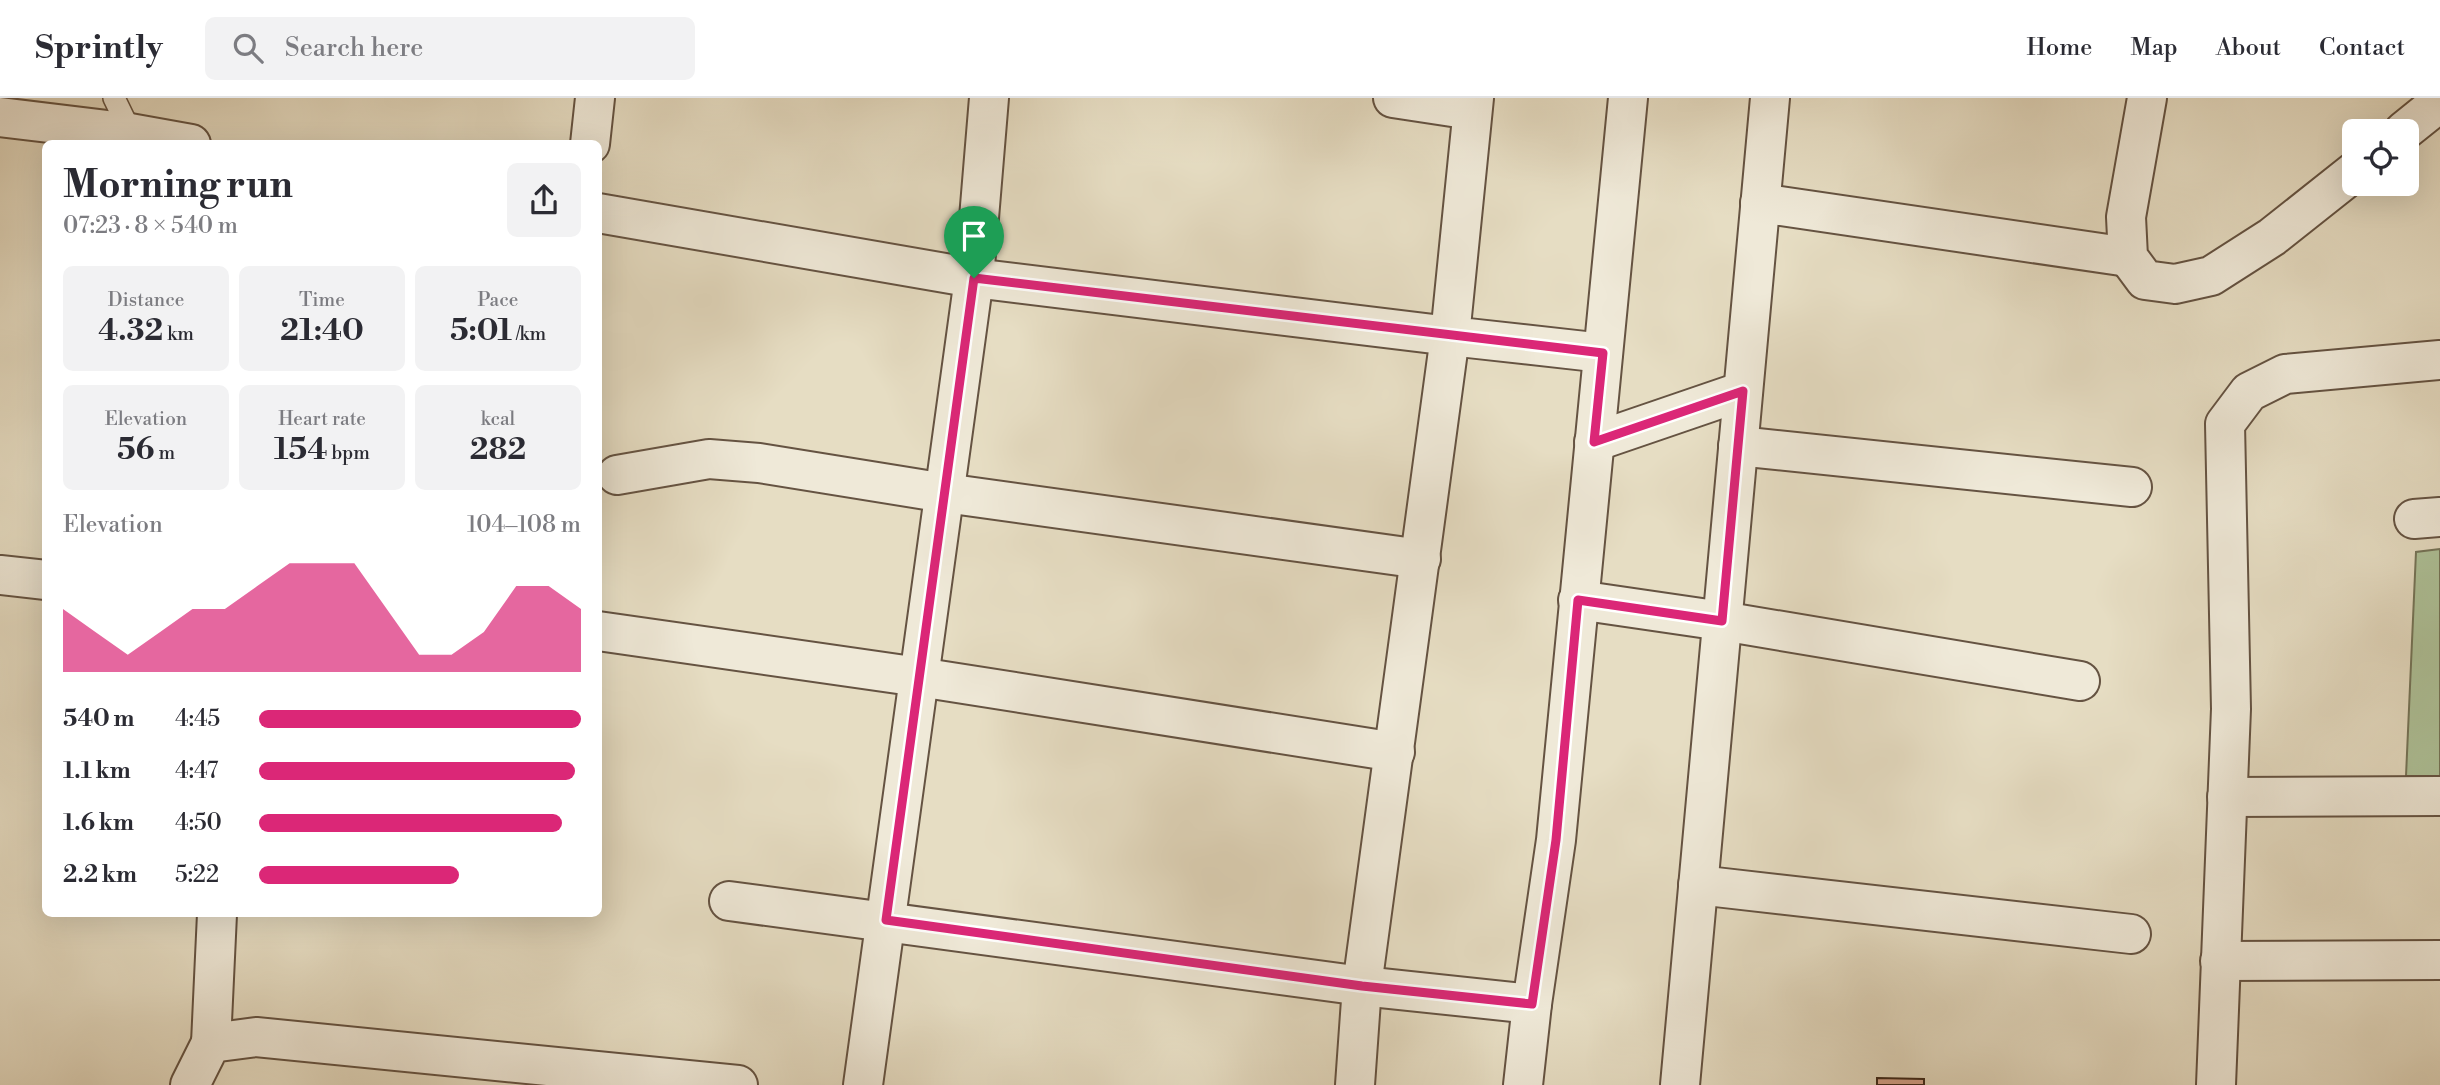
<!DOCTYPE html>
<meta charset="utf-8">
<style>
:root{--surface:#fff;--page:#f2f2f3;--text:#2b2b33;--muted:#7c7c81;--line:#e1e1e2;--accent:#db2777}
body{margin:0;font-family:"Libre Bodoni",serif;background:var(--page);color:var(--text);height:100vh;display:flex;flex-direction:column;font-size:26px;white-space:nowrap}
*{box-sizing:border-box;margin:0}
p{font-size:23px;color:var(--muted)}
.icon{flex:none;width:38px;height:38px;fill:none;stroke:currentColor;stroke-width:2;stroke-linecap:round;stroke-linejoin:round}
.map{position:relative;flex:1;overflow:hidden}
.drawer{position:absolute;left:42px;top:42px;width:560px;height:777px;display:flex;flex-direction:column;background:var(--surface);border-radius:10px;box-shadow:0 7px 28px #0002}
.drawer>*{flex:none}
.controls{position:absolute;left:2342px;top:21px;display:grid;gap:14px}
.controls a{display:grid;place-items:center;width:77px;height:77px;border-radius:10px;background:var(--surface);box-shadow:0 7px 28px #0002;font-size:35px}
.pin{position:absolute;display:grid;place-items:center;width:60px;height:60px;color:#fff;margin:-72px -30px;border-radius:50% 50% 50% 0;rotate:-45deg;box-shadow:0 0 7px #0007}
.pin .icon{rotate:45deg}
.round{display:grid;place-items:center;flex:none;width:74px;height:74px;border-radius:10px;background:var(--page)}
.head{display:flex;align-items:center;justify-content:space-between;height:119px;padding:0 21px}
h1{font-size:38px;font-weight:700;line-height:52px}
.metrics{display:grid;grid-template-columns:repeat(3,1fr);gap:10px;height:119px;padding:7px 21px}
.metrics div{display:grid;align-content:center;border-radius:10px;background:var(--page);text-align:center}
.metrics b{font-size:30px;font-weight:700}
.metrics small{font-size:19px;font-weight:400}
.metrics p{font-size:19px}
.chart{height:196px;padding:14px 21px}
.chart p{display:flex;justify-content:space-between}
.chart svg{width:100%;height:126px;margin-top:7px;fill:var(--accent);opacity:.7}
ul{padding:0 21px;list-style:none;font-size:23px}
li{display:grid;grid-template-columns:112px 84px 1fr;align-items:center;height:52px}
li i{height:18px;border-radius:9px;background:var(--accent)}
header{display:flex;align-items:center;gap:42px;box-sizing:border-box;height:98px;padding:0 35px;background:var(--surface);border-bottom:2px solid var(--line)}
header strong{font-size:33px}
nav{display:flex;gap:38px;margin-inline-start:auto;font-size:24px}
.search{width:490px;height:63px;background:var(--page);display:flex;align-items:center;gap:18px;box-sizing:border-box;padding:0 24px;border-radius:10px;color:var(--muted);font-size:26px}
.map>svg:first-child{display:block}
.green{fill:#aec299;stroke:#747458;stroke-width:2}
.building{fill:#d8a58e;stroke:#3a2517;stroke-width:2}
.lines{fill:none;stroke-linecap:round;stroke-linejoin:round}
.service-casing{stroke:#655342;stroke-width:24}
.minor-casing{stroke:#655342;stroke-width:42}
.tertiary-casing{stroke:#655342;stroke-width:42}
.service{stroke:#efe9d8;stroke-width:21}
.minor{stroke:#efe9d8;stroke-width:38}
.tertiary{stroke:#efe9d8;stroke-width:38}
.route-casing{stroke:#fff;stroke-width:14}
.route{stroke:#db2777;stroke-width:9}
</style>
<header>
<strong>Sprintly</strong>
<div class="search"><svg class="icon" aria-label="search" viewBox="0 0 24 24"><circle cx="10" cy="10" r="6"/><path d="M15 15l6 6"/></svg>Search here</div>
<nav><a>Home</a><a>Map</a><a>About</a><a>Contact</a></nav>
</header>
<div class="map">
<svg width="2440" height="987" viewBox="0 0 2440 987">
<rect width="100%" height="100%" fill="#e6ddc3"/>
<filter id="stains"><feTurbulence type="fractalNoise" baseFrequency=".00286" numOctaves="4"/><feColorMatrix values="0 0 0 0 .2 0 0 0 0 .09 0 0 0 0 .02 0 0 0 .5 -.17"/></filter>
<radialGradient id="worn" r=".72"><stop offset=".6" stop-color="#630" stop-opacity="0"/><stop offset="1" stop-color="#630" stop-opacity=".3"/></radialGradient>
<!-- green -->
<polygon class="green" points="2440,451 2440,678 2406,678 2416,454"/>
<!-- building -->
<polygon class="building" points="1877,980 1924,981 1924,987 1877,987"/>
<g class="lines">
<!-- service casing -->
<g class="service-casing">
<polyline id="service" points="114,0 131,35"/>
</g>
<!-- minor casing -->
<g class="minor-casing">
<g id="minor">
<polyline points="1393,0 1472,12"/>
<polyline points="1474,0 1450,238 1603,255"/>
<polyline points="2147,0 2126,119 2128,159 2145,182 2175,186 2211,178 2272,139 2354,74"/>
<polyline points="0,19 124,34 191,46"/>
<polyline points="2404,33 2440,4"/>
<polyline points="590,46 595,0"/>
<polyline points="1760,105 2128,159"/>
<polyline points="598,115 974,180 1450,238 1362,888 1355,987"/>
<polyline points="1594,344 1743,293"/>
<polyline points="1738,348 2132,389"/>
<polyline points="617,377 709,361 759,365 945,395 1421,461"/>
<polyline points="2414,421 2440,419"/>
<polyline points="0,477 46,482"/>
<polyline points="1578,502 1722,523 2080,583"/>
<polyline points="598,533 919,579 1395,654"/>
<polyline points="2227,699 2440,698"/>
<polyline points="1698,787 2131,836"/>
<polyline points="729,803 1362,888 1532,906"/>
<polyline points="2220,863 2440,862"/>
<polyline points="211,945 217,816"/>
<polyline points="190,987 211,945 256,939 738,987"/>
<polyline points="863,987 974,180 989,0"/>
<polyline points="1680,987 1770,0"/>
<polyline points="2216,987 2231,611 2225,326 2249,294 2285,276 2440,262"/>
</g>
</g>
<!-- tertiary casing -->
<g class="tertiary-casing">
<polyline id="tertiary" points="1523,987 1532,906 1556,742 1628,0"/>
</g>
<!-- service -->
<use href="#service" class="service"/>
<!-- minor -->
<use href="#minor" class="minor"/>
<!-- tertiary -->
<use href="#tertiary" class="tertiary"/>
</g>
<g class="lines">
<!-- route casing -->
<g class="route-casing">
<polygon id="route" points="974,180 1603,255 1594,344 1743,293 1722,523 1578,502 1556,742 1532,906 1362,888 886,822"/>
</g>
<!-- route -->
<use href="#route" class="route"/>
</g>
<rect width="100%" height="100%" filter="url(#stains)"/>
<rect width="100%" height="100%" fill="url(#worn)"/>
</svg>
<div class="controls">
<a><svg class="icon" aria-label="locate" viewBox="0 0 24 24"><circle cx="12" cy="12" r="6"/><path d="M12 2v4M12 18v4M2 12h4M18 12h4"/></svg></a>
</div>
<div class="pin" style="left:974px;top:180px;background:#1e9e55"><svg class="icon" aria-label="arrive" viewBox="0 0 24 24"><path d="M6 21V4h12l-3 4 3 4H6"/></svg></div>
<section class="drawer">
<div class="head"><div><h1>Morning run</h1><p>07:23 · 8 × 540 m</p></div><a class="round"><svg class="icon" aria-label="share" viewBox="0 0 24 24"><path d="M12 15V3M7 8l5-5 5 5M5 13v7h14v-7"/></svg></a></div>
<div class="metrics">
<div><p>Distance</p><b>4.32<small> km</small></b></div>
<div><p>Time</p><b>21:40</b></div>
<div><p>Pace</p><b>5:01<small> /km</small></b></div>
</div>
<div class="metrics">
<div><p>Elevation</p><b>56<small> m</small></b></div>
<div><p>Heart rate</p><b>154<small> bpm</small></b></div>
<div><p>kcal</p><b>282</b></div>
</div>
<div class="chart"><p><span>Elevation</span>104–108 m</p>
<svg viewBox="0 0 160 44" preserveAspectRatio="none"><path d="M0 44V22L10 30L20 38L30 30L40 22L50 22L60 14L70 6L80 6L90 6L100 22L110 38L120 38L130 30L140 14L150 14L160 22V44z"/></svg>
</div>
<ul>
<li><b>540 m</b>4:45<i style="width:100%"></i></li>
<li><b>1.1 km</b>4:47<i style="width:98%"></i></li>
<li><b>1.6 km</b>4:50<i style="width:94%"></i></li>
<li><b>2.2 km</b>5:22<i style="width:62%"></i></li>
</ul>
</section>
</div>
